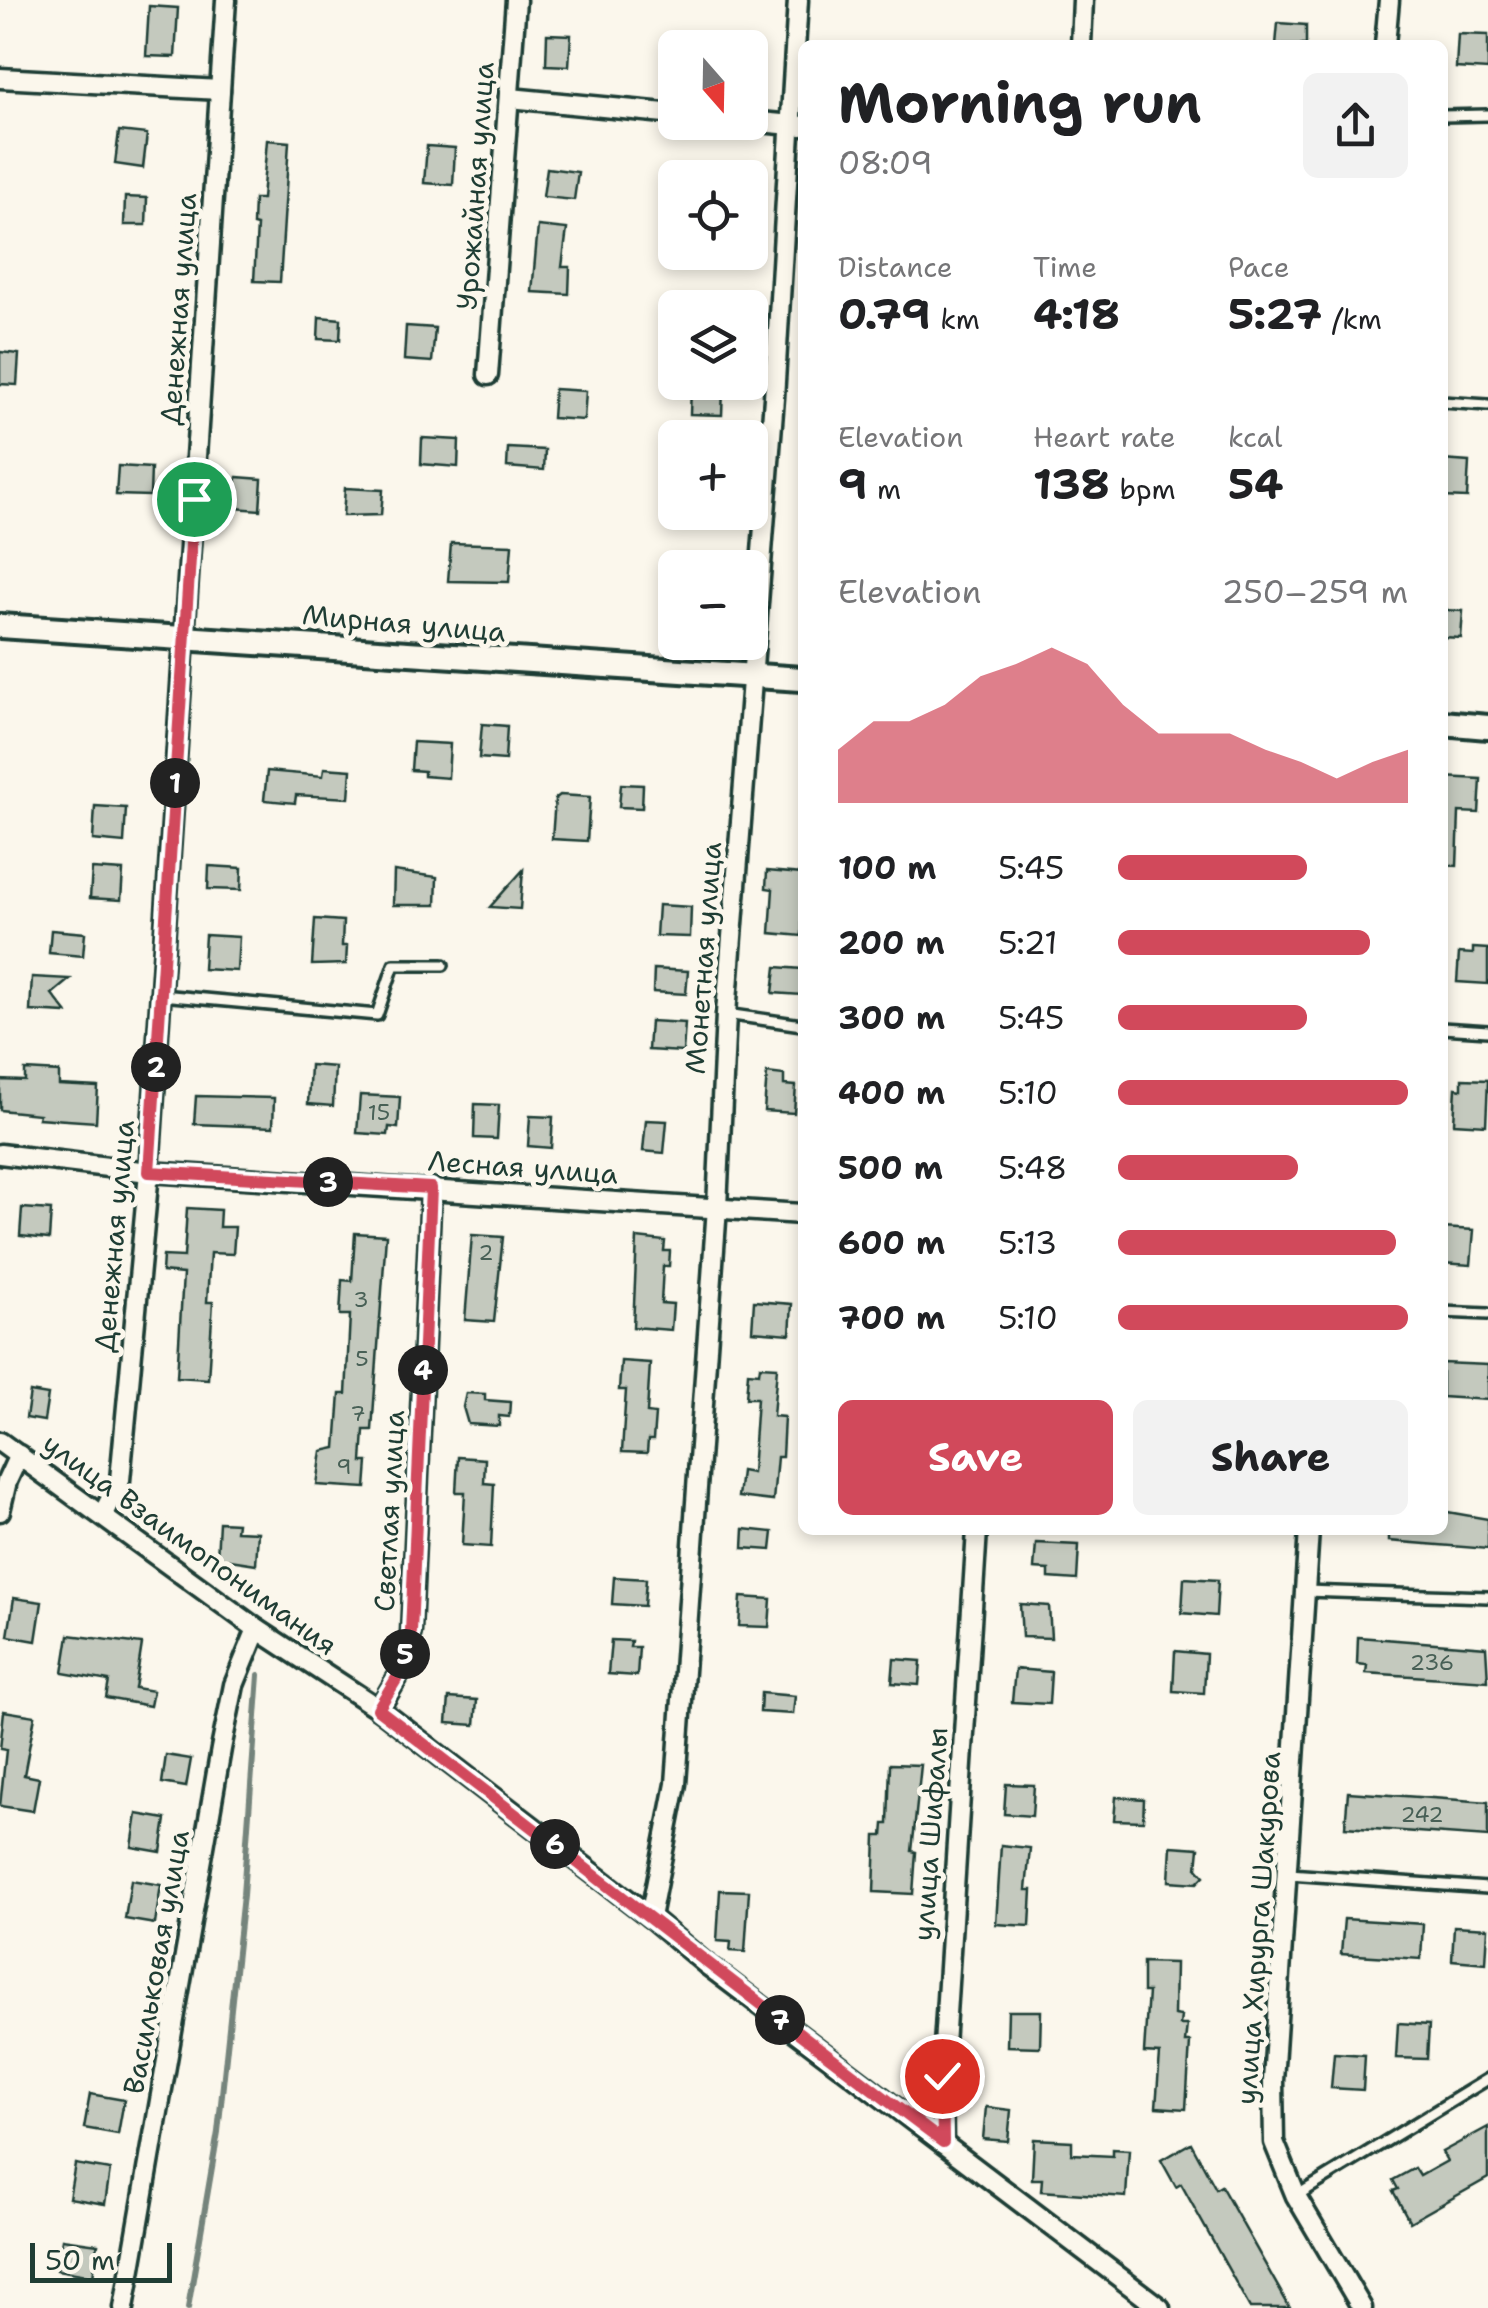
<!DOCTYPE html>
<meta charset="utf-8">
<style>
:root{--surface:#fff;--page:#f2f2f2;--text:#202124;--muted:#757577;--accent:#d1495b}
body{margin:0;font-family:"Shantell Sans",sans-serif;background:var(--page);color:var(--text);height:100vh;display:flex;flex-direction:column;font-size:38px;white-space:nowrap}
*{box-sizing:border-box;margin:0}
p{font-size:32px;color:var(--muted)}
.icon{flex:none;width:55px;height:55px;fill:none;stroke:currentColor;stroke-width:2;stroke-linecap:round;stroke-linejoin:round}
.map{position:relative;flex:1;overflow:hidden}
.side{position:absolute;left:798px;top:40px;width:650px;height:1495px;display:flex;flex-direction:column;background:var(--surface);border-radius:15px;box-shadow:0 5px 15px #0003}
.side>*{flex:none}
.needle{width:65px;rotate:160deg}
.controls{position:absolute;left:658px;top:30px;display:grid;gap:20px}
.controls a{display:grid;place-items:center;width:110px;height:110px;border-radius:15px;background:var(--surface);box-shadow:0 5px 15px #0003;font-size:50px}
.scale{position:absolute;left:30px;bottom:25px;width:142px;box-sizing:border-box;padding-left:10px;border:5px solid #1f3d34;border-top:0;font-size:28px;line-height:35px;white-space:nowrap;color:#1f3d34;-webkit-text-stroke:8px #fbf7ec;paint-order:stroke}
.pin{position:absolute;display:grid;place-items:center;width:85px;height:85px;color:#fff;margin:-42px;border:5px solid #fff;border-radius:50%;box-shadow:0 2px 10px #0007}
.km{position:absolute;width:50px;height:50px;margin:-25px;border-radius:50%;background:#222;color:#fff;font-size:28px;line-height:50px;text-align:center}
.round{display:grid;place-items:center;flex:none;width:105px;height:105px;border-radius:15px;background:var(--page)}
.headline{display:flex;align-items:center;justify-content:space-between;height:170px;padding:0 40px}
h1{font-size:55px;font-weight:700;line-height:75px}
.figures{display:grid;grid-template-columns:repeat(3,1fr);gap:15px;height:170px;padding:10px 40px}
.figures div{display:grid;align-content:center}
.figures b{font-size:42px;font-weight:700}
.figures small{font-size:28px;font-weight:400}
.figures p{font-size:28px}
.chart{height:280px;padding:20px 40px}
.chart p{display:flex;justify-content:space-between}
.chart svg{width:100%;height:180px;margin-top:10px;fill:var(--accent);opacity:.7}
.cta{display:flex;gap:20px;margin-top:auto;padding:20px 40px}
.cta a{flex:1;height:115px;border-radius:15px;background:var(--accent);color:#fff;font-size:40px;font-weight:700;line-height:115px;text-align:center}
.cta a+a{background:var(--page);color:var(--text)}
ul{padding:0 40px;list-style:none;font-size:32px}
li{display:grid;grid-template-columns:160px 120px 1fr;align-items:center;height:75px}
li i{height:25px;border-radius:12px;background:var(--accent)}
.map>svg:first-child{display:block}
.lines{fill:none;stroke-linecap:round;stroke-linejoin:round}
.stream{stroke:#74847b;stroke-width:6}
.building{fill:#c4c9be;stroke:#1f3d34;stroke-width:2.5}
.service-casing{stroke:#1f3d34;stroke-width:16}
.minor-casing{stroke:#1f3d34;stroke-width:25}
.tertiary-casing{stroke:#1f3d34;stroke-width:30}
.service{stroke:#fbf7ec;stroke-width:9}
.minor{stroke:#fbf7ec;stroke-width:18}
.tertiary{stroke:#fbf7ec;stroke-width:22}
.route-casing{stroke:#fff;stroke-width:20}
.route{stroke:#d1495b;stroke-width:12}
.labels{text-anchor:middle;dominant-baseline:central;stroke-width:10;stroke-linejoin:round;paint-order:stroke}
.number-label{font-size:22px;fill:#486056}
.street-label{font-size:28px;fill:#1f3d34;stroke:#fbf7ec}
</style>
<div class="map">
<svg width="1488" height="2308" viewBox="0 0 1488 2308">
<rect width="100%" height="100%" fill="#fbf7ec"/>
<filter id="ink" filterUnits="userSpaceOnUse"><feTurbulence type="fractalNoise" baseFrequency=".01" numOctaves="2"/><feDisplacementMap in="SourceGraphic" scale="20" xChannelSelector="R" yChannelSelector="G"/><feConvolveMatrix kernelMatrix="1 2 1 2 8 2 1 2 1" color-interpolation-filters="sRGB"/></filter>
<g filter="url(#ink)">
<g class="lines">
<!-- stream -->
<polyline class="stream" points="188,2308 218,2132 243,1895 259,1675"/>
</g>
<!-- building -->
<g class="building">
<polygon points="149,6 178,8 175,57 146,56"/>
<polygon points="1278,23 1306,25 1306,45 1276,45"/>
<polygon points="547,34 571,35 569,66 546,65"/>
<polygon points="1458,34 1488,35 1488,70 1456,68"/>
<polygon points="119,131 147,134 143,168 115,164"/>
<polygon points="267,140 289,142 280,282 254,281 257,226 253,225 254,199 262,199"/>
<polygon points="427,146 455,148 453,185 424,183"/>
<polygon points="547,168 578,172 574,200 543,197"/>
<polygon points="125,197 147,198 146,225 124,225"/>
<polygon points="538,226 567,229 562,267 570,267 569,294 532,292"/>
<polygon points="319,317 341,319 340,340 318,339"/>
<polygon points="406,326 435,328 432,362 404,360"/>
<polygon points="0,352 19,354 17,385 0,384"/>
<polygon points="691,387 723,388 722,415 690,414"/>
<polygon points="554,389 586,391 584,420 552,418"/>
<polygon points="422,438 459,440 458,467 421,464"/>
<polygon points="508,448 545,450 544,470 507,467"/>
<polygon points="1442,460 1469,462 1467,498 1442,497"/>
<polygon points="118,466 151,468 150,496 116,495"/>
<polygon points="237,477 262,479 260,510 234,508"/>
<polygon points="345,488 383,490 381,515 343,516"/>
<polygon points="451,543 512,545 509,582 448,581"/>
<polygon points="1442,610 1463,611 1461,638 1442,637"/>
<polygon points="482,724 507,726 505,760 479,758"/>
<polygon points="413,742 450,744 448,778 424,776 424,771 411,770"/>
<polygon points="324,768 351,770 349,798 296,795 295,803 264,800 267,771 323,776"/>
<polygon points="1442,777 1481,779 1479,813 1459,812 1457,866 1442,865"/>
<polygon points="621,784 643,785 642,808 619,807"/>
<polygon points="560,795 590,797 587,841 552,839 555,799"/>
<polygon points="95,806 126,808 124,843 93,840"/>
<polygon points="209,866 242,868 241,890 208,889"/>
<polygon points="92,869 123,871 121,900 90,898"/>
<polygon points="523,870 520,909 490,907"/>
<polygon points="394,871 437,877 436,905 393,905"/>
<polygon points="767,871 802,874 802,936 770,933 773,889 766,888"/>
<polygon points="658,905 691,907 690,937 656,936"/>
<polygon points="315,919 343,921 342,946 347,946 346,964 312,965"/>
<polygon points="51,930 85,933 83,956 49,953"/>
<polygon points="205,935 239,937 237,971 203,969"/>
<polygon points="1473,948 1488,949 1488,984 1457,982 1459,953 1473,954"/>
<polygon points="776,967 802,969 802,995 773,993"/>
<polygon points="654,969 688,971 686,994 653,992"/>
<polygon points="32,977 70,979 52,994 67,1013 30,1011"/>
<polygon points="650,1021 685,1023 683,1052 648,1050"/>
<polygon points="310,1065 335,1067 333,1106 308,1104"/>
<polygon points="25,1070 59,1072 59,1085 98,1087 96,1122 38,1118 39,1114 0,1110 0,1080 25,1081"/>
<polygon points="767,1073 784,1075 784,1085 796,1086 794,1113 764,1111"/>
<polygon points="1462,1079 1488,1080 1486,1125 1454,1123 1456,1088 1462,1089"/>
<polygon points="360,1095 400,1097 398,1128 389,1127 388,1135 357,1133"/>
<polygon points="196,1096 274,1098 273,1127 194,1124"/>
<polygon points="475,1104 499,1105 497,1139 474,1138"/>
<polygon points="530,1116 553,1117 551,1148 528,1146"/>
<polygon points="646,1120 667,1121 664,1153 643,1151"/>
<polygon points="22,1208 51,1210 49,1239 20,1236"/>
<polygon points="187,1208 220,1210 219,1227 235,1227 233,1254 210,1253 207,1302 213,1302 208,1379 177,1377 183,1274 162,1272 163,1256 184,1257"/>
<polygon points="1442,1228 1474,1230 1471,1265 1442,1263"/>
<polygon points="355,1233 386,1235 372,1430 364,1430 362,1462 368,1462 366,1488 317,1485 322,1451 336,1448 340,1394 346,1394 350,1315 340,1315 342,1280 352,1281"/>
<polygon points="472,1235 503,1237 494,1322 465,1320"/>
<polygon points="637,1238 665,1241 664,1251 670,1251 669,1266 663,1266 661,1303 673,1304 671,1330 633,1327"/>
<polygon points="754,1301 792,1304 790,1334 752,1331"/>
<polygon points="621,1361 650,1363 647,1413 655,1414 653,1440 648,1440 647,1453 622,1452 626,1390 619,1390"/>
<polygon points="1442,1363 1488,1365 1488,1400 1442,1397"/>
<polygon points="760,1366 777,1367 773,1416 784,1417 782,1457 777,1457 773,1501 738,1497 741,1471 752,1473 757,1398 746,1398 748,1372 759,1373"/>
<polygon points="30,1392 48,1395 44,1421 26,1418"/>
<polygon points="466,1393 485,1394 485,1400 510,1402 509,1417 499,1416 499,1426 468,1424 463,1407"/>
<polygon points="458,1457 485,1459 484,1483 494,1484 491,1547 462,1545 465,1492 456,1492"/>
<polygon points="1442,1511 1488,1519 1488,1549 1389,1541 1389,1530 1442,1530"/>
<polygon points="219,1522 237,1523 236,1531 258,1532 256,1564 217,1558"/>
<polygon points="744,1529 773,1532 771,1550 743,1548"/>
<polygon points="1036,1543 1079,1545 1077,1580 1049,1578 1049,1570 1034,1569"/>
<polygon points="614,1577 646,1579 644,1606 612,1604"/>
<polygon points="1184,1578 1218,1580 1216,1616 1182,1613"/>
<polygon points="741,1597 771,1599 769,1627 739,1626"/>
<polygon points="14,1598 42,1602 36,1641 8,1636"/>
<polygon points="1020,1604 1049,1606 1051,1638 1022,1637"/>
<polygon points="69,1635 142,1644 135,1688 153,1691 150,1706 106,1698 109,1681 63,1673"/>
<polygon points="1358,1637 1486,1647 1488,1681 1366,1673 1367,1665 1357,1664"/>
<polygon points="611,1640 631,1641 630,1647 639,1647 637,1676 608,1674"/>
<polygon points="1175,1651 1206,1654 1204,1693 1173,1691"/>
<polygon points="894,1659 921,1661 919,1685 892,1683"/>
<polygon points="1015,1669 1051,1672 1049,1704 1012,1702"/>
<polygon points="761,1693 795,1696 793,1714 760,1712"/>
<polygon points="449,1698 477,1700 475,1725 447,1723"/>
<polygon points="4,1711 35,1716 24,1775 39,1778 33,1811 0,1806 6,1750 0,1749"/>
<polygon points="166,1755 191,1759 186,1787 162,1783"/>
<polygon points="890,1764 921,1765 912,1851 916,1852 913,1894 874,1892 876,1836 883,1836 884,1824 888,1824"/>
<polygon points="1006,1784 1034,1785 1032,1816 1004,1814"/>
<polygon points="1348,1792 1488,1802 1488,1837 1345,1827"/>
<polygon points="1116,1797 1144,1799 1143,1821 1114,1820"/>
<polygon points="137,1814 166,1819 161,1852 132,1847"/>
<polygon points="1001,1845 1030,1848 1026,1890 1032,1890 1030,1926 996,1924"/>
<polygon points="1171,1846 1199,1848 1197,1868 1204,1876 1197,1883 1169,1881"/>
<polygon points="131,1880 161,1885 155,1924 125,1919"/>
<polygon points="720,1890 749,1891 745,1952 730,1951 731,1942 717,1941"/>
<polygon points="1344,1919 1423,1924 1421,1959 1341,1954"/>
<polygon points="1454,1926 1488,1928 1486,1963 1452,1960"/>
<polygon points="1143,1962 1175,1963 1174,2015 1181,2016 1180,2025 1187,2025 1185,2042 1190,2042 1186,2109 1156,2107 1160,2054 1144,2053 1148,1992 1143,1992"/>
<polygon points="1008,2011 1041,2011 1040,2047 1007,2046"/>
<polygon points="1398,2023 1429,2025 1427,2059 1396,2058"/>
<polygon points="1334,2053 1365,2055 1363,2090 1331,2088"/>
<polygon points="90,2094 124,2100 118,2134 84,2128"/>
<polygon points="986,2107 1011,2110 1008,2141 983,2139"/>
<polygon points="1488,2127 1488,2178 1410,2222 1393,2191 1398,2189 1393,2180 1415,2168 1420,2176 1447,2161 1442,2152"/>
<polygon points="1034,2139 1072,2141 1072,2154 1113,2156 1113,2149 1129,2150 1126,2197 1041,2191 1042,2179 1032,2179"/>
<polygon points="1191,2143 1216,2189 1221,2186 1290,2308 1250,2308 1181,2184 1176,2187 1161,2160"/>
<polygon points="75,2164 110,2170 105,2204 69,2198"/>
<polygon points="62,2239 98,2244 93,2276 57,2270"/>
</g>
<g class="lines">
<!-- service casing -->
<g class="service-casing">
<g id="service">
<polyline points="1442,116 1488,115"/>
<polyline points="1442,402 1488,405"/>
<polyline points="161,995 377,1015 394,965 443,965"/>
<polyline points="726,1014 802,1025"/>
<polyline points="1442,1028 1488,1031"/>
<polyline points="1442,1312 1488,1314"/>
<polyline points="1305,1591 1488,1597"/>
<polyline points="1289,1874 1487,1888"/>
<polyline points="1296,2196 1488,2079"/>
</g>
</g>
<!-- minor casing -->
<g class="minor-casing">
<g id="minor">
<polyline points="1081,45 1083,0"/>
<polyline points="1385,45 1389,0"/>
<polyline points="0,78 220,90"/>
<polyline points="510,98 675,114"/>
<polyline points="750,121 802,126"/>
<polyline points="488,375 516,0"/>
<polyline points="0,1154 149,1172 802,1214"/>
<polyline points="0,1442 257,1629 379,1709 650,1917 706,1964 1160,2308"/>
<polyline points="0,1511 7,1481 19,1455"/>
<polyline points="103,1514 120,1480 149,1172 226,0"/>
<polyline points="1309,1530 1273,2081 1274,2142 1296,2196 1362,2308"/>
<polyline points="379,1709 400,1673 411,1632 431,1188"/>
<polyline points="650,1917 676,1784 717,1207 726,1014 774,398 798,0"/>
<polyline points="943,2142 942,2077 977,1530"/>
<polyline points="124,2308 221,1749 234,1685 257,1629"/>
</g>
</g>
<!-- tertiary casing -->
<g class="tertiary-casing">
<g id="tertiary">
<polyline points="0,626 802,679"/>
<polyline points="1442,723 1488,727"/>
</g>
</g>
<!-- service -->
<use href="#service" class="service"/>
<!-- minor -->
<use href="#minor" class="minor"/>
<!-- tertiary -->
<use href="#tertiary" class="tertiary"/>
</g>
</g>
<g class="lines" filter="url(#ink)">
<!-- route casing -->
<g class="route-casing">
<path id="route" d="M194 499 149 1172 431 1188 411 1632 400 1673 378 1709C567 1853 753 2000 943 2142L942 2076"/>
</g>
<!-- route -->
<use href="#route" class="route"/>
</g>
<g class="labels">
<!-- number labels -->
<g class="number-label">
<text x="379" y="1112">15</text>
<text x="486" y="1252">2</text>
<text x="361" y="1299">3</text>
<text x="362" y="1358">5</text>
<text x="358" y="1413">7</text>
<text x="344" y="1466">9</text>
<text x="1432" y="1662">236</text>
<text x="1422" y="1814">242</text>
</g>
<!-- street labels -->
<g class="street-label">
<text transform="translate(475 186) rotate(-86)">Урожайная улица</text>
<text transform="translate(178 309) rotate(-86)">Денежная улица</text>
<text transform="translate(404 623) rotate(5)">Мирная улица</text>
<text transform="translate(703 958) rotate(-86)">Монетная улица</text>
<text transform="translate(523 1167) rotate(4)">Лесная улица</text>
<text transform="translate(114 1236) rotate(-85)">Денежная улица</text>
<text transform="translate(389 1511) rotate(-87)">Светлая улица</text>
<text transform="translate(190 1544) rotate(36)">улица Взаимопонимания</text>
<text transform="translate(930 1834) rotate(-86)">улица Шифалы</text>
<text transform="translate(1258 1928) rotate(-86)">улица Хирурга Шакурова</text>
<text transform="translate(156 1962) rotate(-80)">Васильковая улица</text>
</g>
</g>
</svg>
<div class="controls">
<a><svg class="needle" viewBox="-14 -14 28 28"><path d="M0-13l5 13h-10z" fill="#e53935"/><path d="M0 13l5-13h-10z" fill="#757577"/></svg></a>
<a><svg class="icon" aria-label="locate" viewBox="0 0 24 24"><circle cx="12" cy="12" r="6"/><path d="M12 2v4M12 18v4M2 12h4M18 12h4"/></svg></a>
<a><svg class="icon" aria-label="layers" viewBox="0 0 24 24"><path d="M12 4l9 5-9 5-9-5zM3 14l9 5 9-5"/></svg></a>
<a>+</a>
<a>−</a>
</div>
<div class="scale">50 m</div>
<div class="pin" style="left:194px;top:499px;background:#1e9e55"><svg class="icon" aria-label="arrive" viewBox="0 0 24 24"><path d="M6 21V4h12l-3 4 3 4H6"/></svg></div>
<div class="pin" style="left:942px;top:2076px;background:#d93025"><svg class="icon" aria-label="check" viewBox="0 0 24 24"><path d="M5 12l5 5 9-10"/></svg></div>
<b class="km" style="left:175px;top:783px">1</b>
<b class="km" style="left:156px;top:1067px">2</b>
<b class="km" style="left:328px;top:1182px">3</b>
<b class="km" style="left:423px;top:1370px">4</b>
<b class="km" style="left:405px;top:1654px">5</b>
<b class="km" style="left:555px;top:1844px">6</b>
<b class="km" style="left:780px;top:2020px">7</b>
<section class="side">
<div class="headline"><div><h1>Morning run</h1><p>08:09</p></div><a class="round"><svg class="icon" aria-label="share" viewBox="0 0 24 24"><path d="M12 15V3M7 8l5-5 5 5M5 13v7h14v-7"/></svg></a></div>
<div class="figures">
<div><p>Distance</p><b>0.79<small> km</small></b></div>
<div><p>Time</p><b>4:18</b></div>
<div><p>Pace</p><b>5:27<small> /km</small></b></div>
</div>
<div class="figures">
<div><p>Elevation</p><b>9<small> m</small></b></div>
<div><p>Heart rate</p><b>138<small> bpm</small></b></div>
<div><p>kcal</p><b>54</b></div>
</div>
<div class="chart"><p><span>Elevation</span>250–259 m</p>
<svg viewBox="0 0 160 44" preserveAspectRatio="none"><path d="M0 44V31L10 24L20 24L30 20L40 13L50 10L60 6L70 10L80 20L90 27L100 27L110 27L120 31L130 34L140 38L150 34L160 31V44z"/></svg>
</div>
<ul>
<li><b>100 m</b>5:45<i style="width:65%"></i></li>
<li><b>200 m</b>5:21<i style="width:87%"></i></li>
<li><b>300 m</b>5:45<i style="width:65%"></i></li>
<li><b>400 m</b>5:10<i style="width:100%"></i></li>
<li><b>500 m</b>5:48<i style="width:62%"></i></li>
<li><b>600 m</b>5:13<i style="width:96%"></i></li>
<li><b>700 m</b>5:10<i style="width:100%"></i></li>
</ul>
<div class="cta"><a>Save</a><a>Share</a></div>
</section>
</div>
